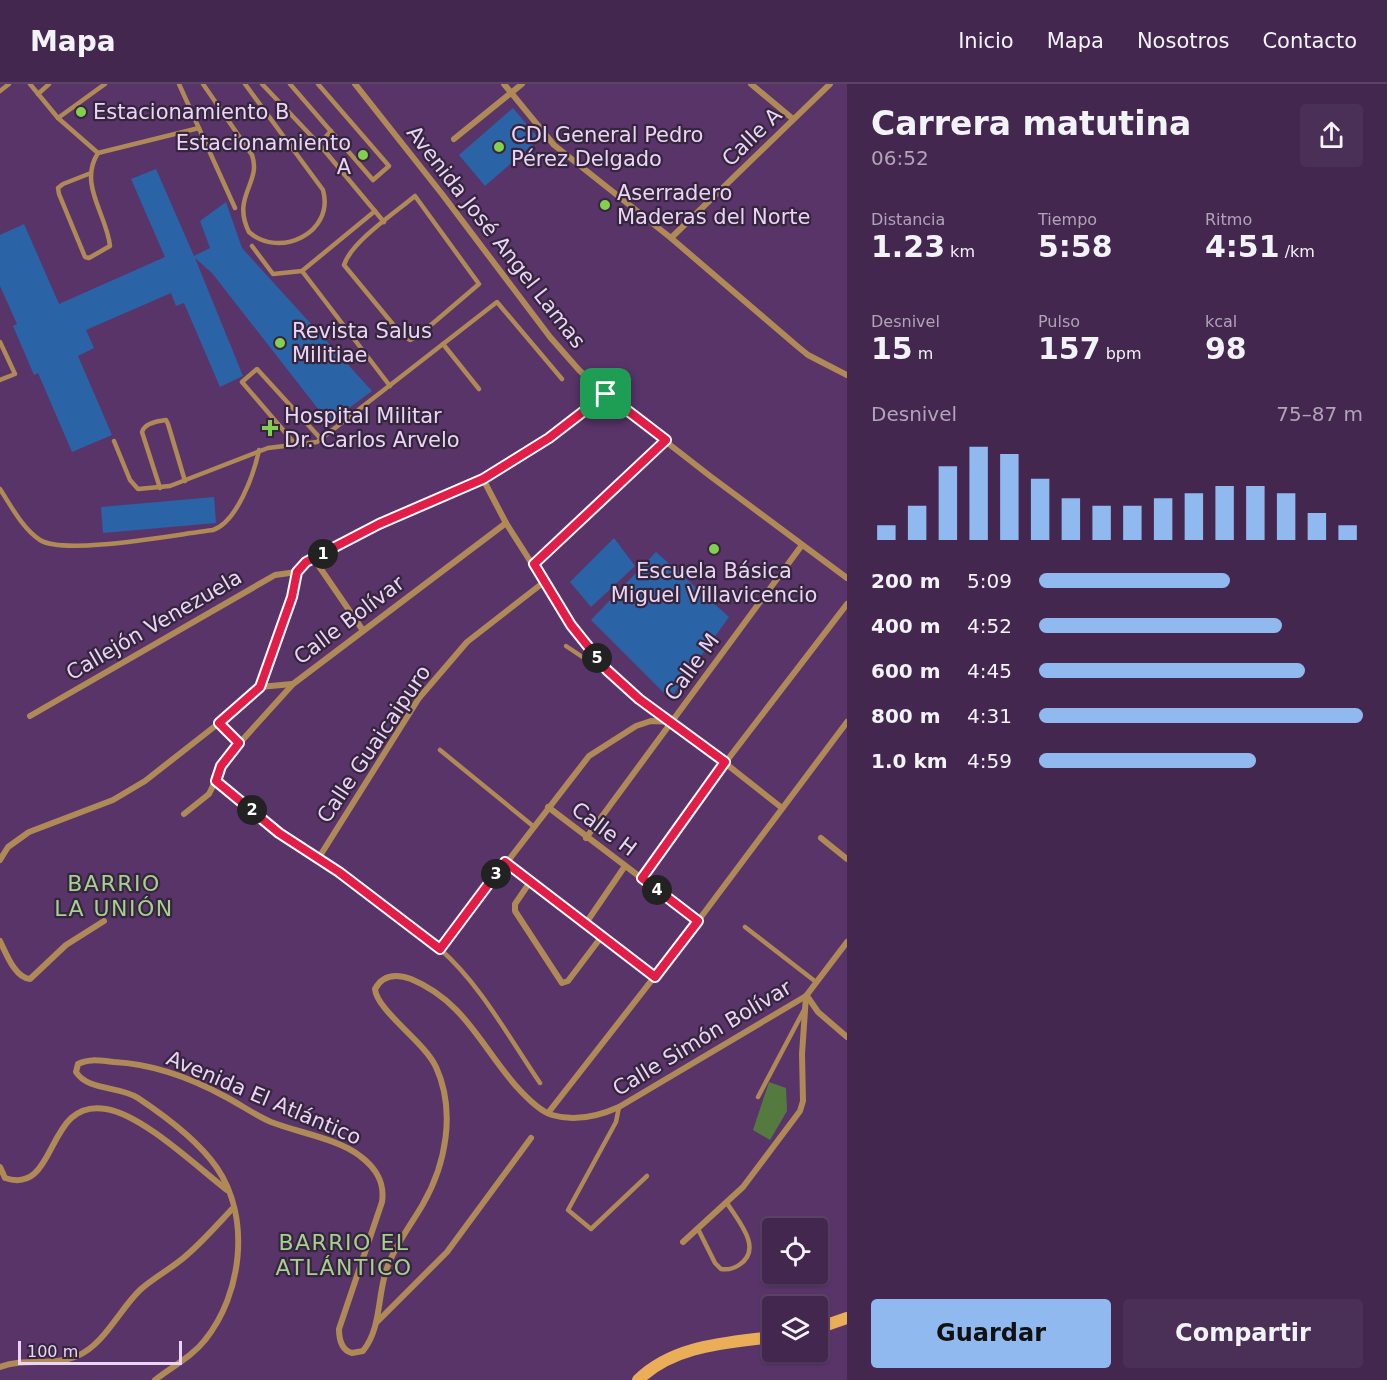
<!DOCTYPE html>
<html lang="es">
<meta charset="utf-8">
<style>
:root{--surface:#43274f;--page:#4a2f56;--text:#f1f3f6;--muted:#afa5b7;--line:#5b4466;--accent:#90b9f0}
body{margin:0;font-family:"DejaVu Sans",sans-serif;background:var(--page);color:var(--text);height:100vh;display:flex;flex-direction:column;font-size:22px;white-space:nowrap}
*{box-sizing:border-box;margin:0}
p{font-size:20px;color:var(--muted)}
.icon{flex:none;width:33px;height:33px;fill:none;stroke:currentColor;stroke-width:2;stroke-linecap:round;stroke-linejoin:round}
.map{position:relative;flex:1;overflow:hidden}
.details{display:flex;flex-direction:column;background:var(--surface);width:540px}
.details>*{flex:none}
.controls{position:absolute;left:762px;top:1134px;display:grid;gap:12px}
.controls a{display:grid;place-items:center;width:66px;height:66px;border-radius:6px;background:var(--surface);box-shadow:0 2px 4px #0004,0 0 0 2px var(--line);font-size:30px}
.scale{position:absolute;left:18px;bottom:15px;width:164px;box-sizing:border-box;padding-left:6px;border:3px solid #ead5f5;border-top:0;font-size:16px;line-height:21px;white-space:nowrap;color:#ead5f5;-webkit-text-stroke:4px #35253d;paint-order:stroke}
.pin{position:absolute;display:grid;place-items:center;width:51px;height:51px;color:#fff;margin:-26px;border-radius:12px;box-shadow:0 3px 9px #0006}
.km{position:absolute;width:30px;height:30px;margin:-15px;border-radius:50%;background:#222;color:#fff;font-size:16px;line-height:30px;text-align:center}
.round{display:grid;place-items:center;flex:none;width:63px;height:63px;border-radius:6px;background:var(--page)}
.overview{display:flex;align-items:center;justify-content:space-between;height:102px;padding:0 24px}
h1{font-size:33px;font-weight:700;line-height:45px}
.metrics{display:grid;grid-template-columns:repeat(3,1fr);gap:9px;height:102px;padding:6px 24px}
.metrics div{display:grid;align-content:center}
.metrics b{font-size:30px;font-weight:700}
.metrics small{font-size:16px;font-weight:400}
.metrics p{font-size:16px}
.chart{height:168px;padding:12px 24px}
.chart p{display:flex;justify-content:space-between}
.chart svg{width:100%;height:108px;margin-top:6px;stroke:var(--accent);stroke-width:6}
.action{display:flex;gap:12px;margin-top:auto;padding:12px 24px}
.action a{flex:1;height:69px;border-radius:6px;background:var(--accent);color:#111;font-size:24px;font-weight:700;line-height:69px;text-align:center}
.action a+a{background:var(--page);color:var(--text)}
ul{padding:0 24px;list-style:none;font-size:20px}
li{display:grid;grid-template-columns:96px 72px 1fr;align-items:center;height:45px}
li i{height:15px;border-radius:8px;background:var(--accent)}
header{display:flex;align-items:center;gap:36px;box-sizing:border-box;height:84px;padding:0 30px;background:var(--surface);border-bottom:2px solid var(--line)}
header strong{font-size:28px}
nav{display:flex;gap:33px;margin-inline-start:auto;font-size:21px}
main{display:flex;flex:1;min-height:0}
.map>svg:first-child{display:block}
.green{fill:#557a3f}
.building{fill:#2b63a7}
.lines{fill:none;stroke-linecap:round;stroke-linejoin:round}
.lane{stroke:#af8956;stroke-width:4.5}
.street{stroke:#af8956;stroke-width:6}
.secondary{stroke:#e9ae57;stroke-width:12}
.route-casing{stroke:#fff;stroke-width:12}
.route{stroke:#e11d48;stroke-width:8}
.poi-dot{fill:#83d04e;stroke:#35253d;stroke-width:2}
.labels{text-anchor:middle;dominant-baseline:central;stroke-width:4.5;stroke-linejoin:round;paint-order:stroke}
.poi-label{font-size:21px;fill:#ead5f5;stroke:#35253d;text-anchor:start}
.street-label{font-size:21px;fill:#ead5f5;stroke:#35253d}
.neighbourhood-label{font-size:22px;letter-spacing:1.5px;fill:#a6d08e;stroke:#35253d}
</style>
<header>
<strong>Mapa</strong>
<nav><a>Inicio</a><a>Mapa</a><a>Nosotros</a><a>Contacto</a></nav>
</header>
<main>
<div class="map">
<svg width="847" height="1296" viewBox="0 0 847 1296">
<rect width="100%" height="100%" fill="#593469"/>
<!-- green -->
<polygon class="green" points="769,998 786,1004 787,1027 770,1056 753,1046"/>
<!-- building -->
<g class="building">
<polygon points="513,24 539,55 485,102 459,71"/>
<polygon points="156,85 194,172 210,164 200,137 226,118 242,164 372,307 329,339 212,189 195,174 243,292 220,303 184,219 176,222 171,209 86,246 94,264 78,272 112,351 72,368 38,289 34,291 13,242 17,240 0,202 0,151 24,140 59,220 165,173 131,95"/>
<polygon points="214,413 216,439 103,449 101,423"/>
<polygon points="614,454 635,482 591,523 570,498"/>
<polygon points="656,468 729,533 670,615 591,536"/>
</g>
<g class="lines">
<!-- lane -->
<g class="lane">
<polyline points="30,0 58,34 98,69"/>
<polyline points="179,0 235,124"/>
<path d="M203 0 252 71C262 99 231 112 249 148 279 175 335 149 323 106L245 0"/>
<polyline points="262,0 319,60 384,138"/>
<polyline points="290,0 373,96 389,82 318,0"/>
<polyline points="0,7 9,0"/>
<polyline points="38,10 49,0"/>
<polyline points="58,34 105,0"/>
<polyline points="319,60 331,47"/>
<path d="M91 89 63 100 58 104 59 110 85 173 89 174 110 162C107 131 78 100 98 69L199 44"/>
<path d="M415 112 479 200 418 252 410 256 401 250 344 181C351 158 396 128 415 112Z"/>
<polyline points="252,162 273,190 302,187 375,127"/>
<polyline points="302,187 390,302"/>
<polyline points="0,258 15,290 0,296"/>
<polyline points="443,260 479,305"/>
<polyline points="114,357 130,396 138,405 170,402 268,364 317,358 497,218 562,295"/>
<polyline points="296,361 242,298 257,285 321,355"/>
<path d="M160 404 142 348C144 339 158 337 166 336L168 340 185 397"/>
<path d="M0 405C11 422 23 445 40 456 65 472 178 450 213 446 237 438 254 390 259 366"/>
<polyline points="566,562 587,576 605,584"/>
<polyline points="440,666 533,742"/>
<polyline points="745,843 816,898"/>
<path d="M440 865C481 901 509 954 540 999"/>
<polyline points="758,1013 805,924"/>
<polyline points="619,1023 616,1038 568,1126 591,1145 647,1092"/>
<path d="M698 1145 715 1179 721 1185C728 1186 733 1185 739 1181 764 1165 738 1137 727 1119"/>
</g>
<!-- street -->
<g class="street">
<polyline points="355,0 442,110 550,253 579,286 606,311 710,392 847,494"/>
<polyline points="504,0 554,61 671,154 797,262 808,271 847,291"/>
<polyline points="751,0 793,35"/>
<polyline points="454,55 522,0"/>
<polyline points="671,154 830,0"/>
<polyline points="483,395 506,439 571,541 607,586 639,615 673,638 782,724"/>
<polyline points="314,475 362,545"/>
<polyline points="534,480 666,356"/>
<polyline points="260,603 292,600"/>
<polyline points="30,632 275,491 297,488"/>
<polyline points="219,639 239,659"/>
<polyline points="216,697 279,749 339,788 440,865 589,672 636,642 651,637 673,638"/>
<polyline points="548,723 698,837"/>
<polyline points="184,730 209,710 227,673 293,600 506,439"/>
<polyline points="586,754 802,461"/>
<polyline points="821,754 847,775"/>
<polyline points="318,775 419,614 467,558 544,498"/>
<polyline points="0,776 8,763 29,748 113,716 145,697 219,639 260,603 293,513 297,488 306,478 379,440 483,395 549,354 606,311"/>
<polyline points="505,778 655,893"/>
<polyline points="642,794 725,679 847,520"/>
<polyline points="530,798 515,820 515,827 562,899 568,897 602,852"/>
<polyline points="586,839 625,782"/>
<path d="M0 857C6 869 15 894 30 895L66 861 104 837"/>
<polyline points="807,912 818,928 847,953"/>
<polyline points="548,1029 698,837 847,638"/>
<path d="M0 1083 5 1094C59 1112 44 1014 106 1025 143 1031 197 1083 227 1106"/>
<polyline points="683,1158 743,1103 800,1027 803,1017 802,970 806,912"/>
<polyline points="376,1239 447,1168 531,1054"/>
<path d="M0 1283C25 1273 52 1283 77 1272 104 1261 119 1226 140 1206 154 1193 173 1184 188 1170 204 1156 218 1140 233 1124"/>
<path d="M155 1296C171 1283 192 1273 205 1256 242 1210 251 1134 217 1084 198 1056 165 1032 138 1014 120 1002 88 1007 76 988L78 980C89 974 102 977 114 978 154 980 191 994 226 1013 241 1021 255 1031 271 1038 296 1048 339 1055 360 1072 376 1084 385 1098 382 1118L339 1245C339 1255 341 1266 352 1269L363 1267C382 1243 377 1211 387 1184 395 1161 411 1141 423 1120 446 1080 456 1027 436 983 424 957 377 927 375 905 383 890 397 890 411 895 464 917 481 962 516 1002 525 1012 539 1027 552 1031 575 1038 599 1032 619 1023L806 912 847 858"/>
</g>
<!-- secondary -->
<g class="secondary">
<polyline points="818,1244 847,1234"/>
<path d="M638 1296C674 1261 726 1259 772 1253"/>
</g>
</g>
<g class="lines">
<!-- route casing -->
<g class="route-casing">
<polygon id="route" points="606,310 666,356 534,480 571,541 607,586 639,615 725,678 642,794 698,837 655,893 505,778 440,865 339,788 279,749 216,697 221,682 239,659 219,639 260,603 292,513 297,488 306,478 379,440 483,395 549,354"/>
</g>
<!-- route -->
<use href="#route" class="route"/>
</g>
<!-- markers -->
<g class="poi-dot">
<circle cx="81" cy="28" r="6"/>
<circle cx="499" cy="63" r="6"/>
<circle cx="363" cy="71" r="6"/>
<circle cx="605" cy="121" r="6"/>
<circle cx="280" cy="259" r="6"/>
<path d="M267 335h6v6h6v6h-6v6h-6v-6h-6v-6h6z"/>
<circle cx="714" cy="465" r="6"/>
</g>
<g class="labels">
<!-- poi labels -->
<g class="poi-label">
<text x="93" y="28">Estacionamiento B</text>
<text x="511" y="51">CDI General Pedro<tspan x="511" dy="24">Pérez Delgado</tspan></text>
<text x="351" y="59" text-anchor="end">Estacionamiento<tspan x="351" dy="24">A</tspan></text>
<text x="617" y="109">Aserradero<tspan x="617" dy="24">Maderas del Norte</tspan></text>
<text x="292" y="247">Revista Salus<tspan x="292" dy="24">Militiae</tspan></text>
<text x="284" y="332">Hospital Militar<tspan x="284" dy="24">Dr. Carlos Arvelo</tspan></text>
<text x="714" y="487" text-anchor="middle">Escuela Básica<tspan x="714" dy="24">Miguel Villavicencio</tspan></text>
</g>
<!-- street labels -->
<g class="street-label">
<text transform="translate(752 53) rotate(-44)">Calle A</text>
<text transform="translate(496 153) rotate(52)">Avenida José Angel Lamas</text>
<text transform="translate(349 536) rotate(-37)">Calle Bolívar</text>
<text transform="translate(154 541) rotate(-30)">Callejón Venezuela</text>
<text transform="translate(692 583) rotate(-54)">Calle M</text>
<text transform="translate(374 660) rotate(-56)">Calle Guaicaipuro</text>
<text transform="translate(604 745) rotate(37)">Calle H</text>
<text transform="translate(702 954) rotate(-31)">Calle Simón Bolívar</text>
<text transform="translate(264 1014) rotate(23)">Avenida El Atlántico</text>
</g>
<!-- neighbourhood labels -->
<g class="neighbourhood-label">
<text x="114" y="799">BARRIO<tspan x="114" dy="25">LA UNIÓN</tspan></text>
<text x="344" y="1158">BARRIO EL<tspan x="344" dy="25">ATLÁNTICO</tspan></text>
</g>
</g>
</svg>
<div class="controls">
<a><svg class="icon" aria-label="locate" viewBox="0 0 24 24"><circle cx="12" cy="12" r="6"/><path d="M12 2v4M12 18v4M2 12h4M18 12h4"/></svg></a>
<a><svg class="icon" aria-label="layers" viewBox="0 0 24 24"><path d="M12 4l9 5-9 5-9-5zM3 14l9 5 9-5"/></svg></a>
</div>
<div class="scale">100 m</div>
<div class="pin" style="left:606px;top:310px;background:#1e9e55"><svg class="icon" aria-label="arrive" viewBox="0 0 24 24"><path d="M6 21V4h12l-3 4 3 4H6"/></svg></div>
<b class="km" style="left:323px;top:470px">1</b>
<b class="km" style="left:252px;top:726px">2</b>
<b class="km" style="left:496px;top:790px">3</b>
<b class="km" style="left:657px;top:806px">4</b>
<b class="km" style="left:597px;top:574px">5</b>
</div>
<section class="details">
<div class="overview"><div><h1>Carrera matutina</h1><p>06:52</p></div><a class="round"><svg class="icon" aria-label="share" viewBox="0 0 24 24"><path d="M12 15V3M7 8l5-5 5 5M5 13v7h14v-7"/></svg></a></div>
<div class="metrics">
<div><p>Distancia</p><b>1.23<small> km</small></b></div>
<div><p>Tiempo</p><b>5:58</b></div>
<div><p>Ritmo</p><b>4:51<small> /km</small></b></div>
</div>
<div class="metrics">
<div><p>Desnivel</p><b>15<small> m</small></b></div>
<div><p>Pulso</p><b>157<small> bpm</small></b></div>
<div><p>kcal</p><b>98</b></div>
</div>
<div class="chart"><p><span>Desnivel</span>75–87 m</p>
<svg viewBox="0 0 160 44" preserveAspectRatio="none"><path d="M5 44V38M15 44V30M25 44V14M35 44V6M45 44V9M55 44V19M65 44V27M75 44V30M85 44V30M95 44V27M105 44V25M115 44V22M125 44V22M135 44V25M145 44V33M155 44V38"/></svg>
</div>
<ul>
<li><b>200 m</b>5:09<i style="width:59%"></i></li>
<li><b>400 m</b>4:52<i style="width:75%"></i></li>
<li><b>600 m</b>4:45<i style="width:82%"></i></li>
<li><b>800 m</b>4:31<i style="width:100%"></i></li>
<li><b>1.0 km</b>4:59<i style="width:67%"></i></li>
</ul>
<div class="action"><a>Guardar</a><a>Compartir</a></div>
</section>
</main>
